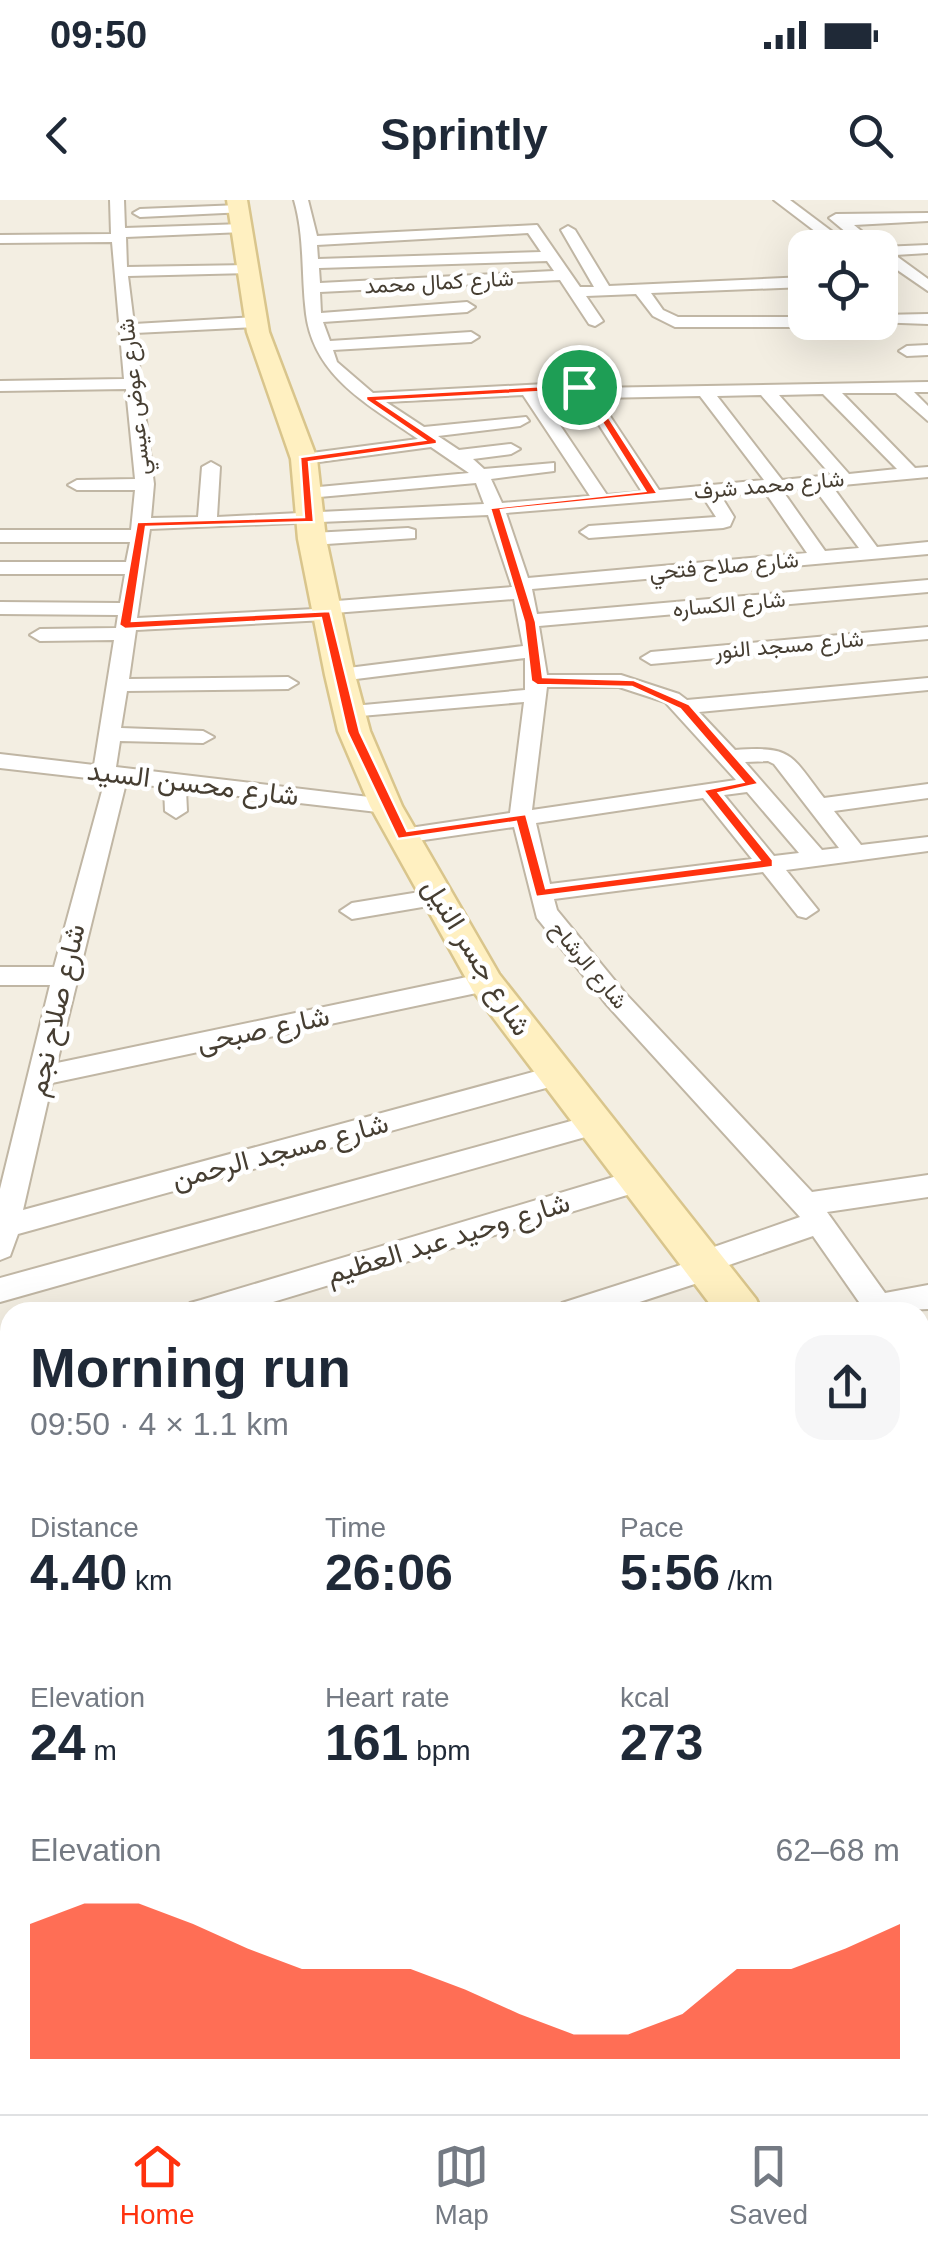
<!DOCTYPE html>
<meta charset="utf-8">
<style>
:root{--surface:#fff;--page:#f6f6f7;--text:#1f2937;--muted:#747a83;--line:#e0e1e3;--accent:#ff320e}
body{margin:0;font-family:Arial,Vazirmatn,sans-serif;background:var(--page);color:var(--text);height:100vh;display:flex;flex-direction:column;font-size:38px;white-space:nowrap}
*{box-sizing:border-box;margin:0}
p{font-size:32px;color:var(--muted)}
.icon{flex:none;width:55px;height:55px;fill:none;stroke:currentColor;stroke-width:2;stroke-linecap:round;stroke-linejoin:round}
.map{position:relative;flex:1;overflow:hidden}
.details{position:absolute;left:0px;top:1102px;width:930px;height:812px;display:flex;flex-direction:column;background:var(--surface);border-radius:30px 30px 0 0;box-shadow:0 10px 40px #0002}
.details>*{flex:none}
.fabs{position:absolute;left:788px;top:30px;display:grid;gap:20px}
.fabs a{display:grid;place-items:center;width:110px;height:110px;border-radius:20px;background:var(--surface);box-shadow:0 10px 40px #0002;font-size:50px}
.pin{position:absolute;display:grid;place-items:center;width:85px;height:85px;color:#fff;margin:-42px;border:5px solid #fff;border-radius:50%;box-shadow:0 2px 10px #0007}
.round{display:grid;place-items:center;flex:none;width:105px;height:105px;border-radius:30px;background:var(--page)}
.summary{display:flex;align-items:center;justify-content:space-between;height:170px;padding:0 30px}
h1{font-size:55px;font-weight:700;line-height:75px}
.metrics{display:grid;grid-template-columns:repeat(3,1fr);gap:15px;height:170px;padding:10px 30px}
.metrics div{display:grid;align-content:center}
.metrics b{font-size:50px;font-weight:700}
.metrics small{font-size:28px;font-weight:400}
.metrics p{font-size:28px}
.chart{height:280px;padding:20px 30px}
.chart p{display:flex;justify-content:space-between}
.chart svg{width:100%;height:180px;margin-top:10px;fill:var(--accent);opacity:.7}
.status{display:flex;justify-content:space-between;align-items:center;height:70px;padding:0 50px;background:var(--surface);direction:ltr}
.status svg{height:28px;fill:currentColor}
header{display:flex;justify-content:space-between;align-items:center;height:130px;padding:0 30px;background:var(--surface);font-size:45px;font-weight:700}
.tab-bar{display:flex;justify-content:space-around;align-items:center;height:140px;border-top:2px solid var(--line);background:var(--surface);font-size:28px;color:var(--muted)}
.tab-bar a{display:grid;justify-items:center;gap:5px}
.tab-bar .selected{color:var(--accent)}
.map>svg:first-child{display:block}
.lines{fill:none;stroke-linecap:round;stroke-linejoin:round}
.street-casing{stroke:#c0b6a4;stroke-width:4}
.secondary-casing{stroke:#d9c58c;stroke-width:5}
.street{fill:#fff;fill-rule:evenodd}
.secondary{fill:#fff0c1;fill-rule:evenodd}
.route{fill:#ff320e;stroke:#fff;stroke-width:2.5;fill-rule:evenodd}
.labels{text-anchor:middle;dominant-baseline:central;stroke-width:9;stroke-linejoin:round;paint-order:stroke}
.far-street-label{font-size:22px;fill:#463e32;stroke:#fff}
.street-label{font-size:28px;fill:#463e32;stroke:#fff}
</style>
<div class="status"><b>09:50</b><svg viewBox="0 0 49 12"><path d="M0 12V9h3v3zM5 12V6h3v6zM10 12V3h3v9zM15 12V0h3v12zM26 1h20v11H26zM47 4h2v5h-2z"/></svg></div>
<header><svg class="icon" aria-label="back" viewBox="0 0 24 24"><path d="M15 5l-7 7 7 7"/></svg>Sprintly<svg class="icon" aria-label="search" viewBox="0 0 24 24"><circle cx="10" cy="10" r="6"/><path d="M15 15l6 6"/></svg></header>
<div class="map">
<svg width="928" height="1914" viewBox="0 0 928 1914">
<rect width="100%" height="100%" fill="#f3eee2"/>
<g class="lines">
<!-- street casing -->
<g class="street-casing">
<g id="street">
<path d="M110 0H124L125 28 243 24 250 28 243 32 126 37 127 67 250 65 257 69 250 73 128 76 134 124 257 117 265 122 257 127 135 133 154 284 151 318 198 317 202 267 211 262 220 267 217 317 484 304 476 283 308 298 299 293 308 288 469 273 431 247 304 264 295 259 304 254 418 239C369 205 314 177 306 114 301 75 305 38 294 0H308L317 36 537 25 580 87H594L561 30 568 26 575 30 609 86 805 77V87L651 93 663 110 678 117H805V122H812L805 127H675L653 116 636 94 586 96 603 121 595 126 589 124 560 80 320 92 321 113 467 102 475 107 467 112 323 122 330 141 471 132 479 137 471 142 333 150 337 162 373 193 583 182 592 188 928 182V192H914L928 206V221L896 193H842L915 268 928 267V277L832 286 877 347 928 342V354L532 389 537 414 928 380V392L539 426 547 475H621L679 494 687 500 928 478V490L699 512 735 550C793 546 790 554 824 598L928 584V598L834 611 861 645 928 637V651L786 670 818 710 806 718 798 716 763 672 554 699 557 710 625 793 812 992 928 975V997L827 1012 885 1093 928 1085V1109L866 1112 813 1036 723 1067 719 1076 609 1112H558L562 1103 690 1062 694 1054 800 1017 607 805 537 718 514 627 403 643 392 636 403 629 510 613 524 502 349 517 338 511 342 507 525 490V458L340 481 330 475 340 469 523 446 514 399 334 413 325 420 136 430 129 479 288 477 298 483 288 489 127 491 121 528 203 531 214 537 203 543 120 541 116 567 386 599 397 606 386 613 186 590 187 611 176 618 165 611 164 587 126 583 57 863 486 773 499 782 486 791 52 883 23 1010 555 866 564 869 568 876 564 883 18 1034 10 1056 0 1060V989L50 785H0V767H54L105 580 0 568V554L94 565 114 440 40 441 30 435 40 429 116 428 118 415 0 414V402L120 403 125 374H0V362H126L130 342H0V330H131L135 290H77L68 285 77 280 135 279 126 189 0 191V181L124 179 112 42 0 43V35L111 34ZM528 33 541 52 318 59 317 45ZM547 61 554 71 320 83 319 68ZM578 192 642 292 607 295 539 194ZM823 194 897 269 849 274 779 195ZM523 195 590 296 502 303 491 279 554 271V263L484 269 473 259 511 254 520 249 511 244 459 250 438 236 520 226 529 221 526 217 424 227 386 202ZM761 195 831 275 782 280 717 196ZM700 196 764 280 659 290 598 198ZM814 288 859 348 825 351 782 290ZM765 292 807 353 528 378 506 313 703 297 716 317 589 326 580 332 589 338 723 328 730 326 734 317 721 296ZM488 315 512 387 324 402 315 409 137 418 150 329ZM547 487H619L665 502 736 580 532 610ZM768 561 774 564 839 648 822 650 745 562ZM747 592 799 653 774 656 724 595ZM703 598 752 659 550 684 536 623Z"/>
<polygon points="774,0 790,0 854,48 837,48"/>
<polygon points="240,5 245,6 245,12 140,17 133,13 140,9"/>
<polygon points="928,13 928,21 854,25 881,47 928,45 928,53 895,55 928,79 928,91 880,58 880,48 865,48 829,18 836,14"/>
<polygon points="928,114 928,124 874,122 880,122 880,115"/>
<polygon points="928,145 928,155 907,156 899,151 907,146"/>
<polygon points="408,328 415,330 415,338 312,345 303,339 312,333"/>
<polygon points="928,427 928,439 651,464 641,458 651,452"/>
<polygon points="438,689 446,691 450,697 446,703 352,719 340,711 352,703"/>
<polygon points="593,915 603,918 607,925 603,932 0,1102 0,1078"/>
<polygon points="637,970 647,973 651,981 647,989 240,1112 186,1112 190,1103 201,1100"/>
<polygon points="10,1157 10,1183 0,1186 0,1160"/>
<polygon points="920,1161 928,1164 928,1200 920,1197"/>
<polygon points="928,1251 928,1285 920,1288 920,1254"/>
<polygon points="10,1279 10,1309 0,1312 0,1282"/>
<polygon points="10,1384 10,1416 0,1419 0,1387"/>
<polygon points="928,1499 928,1534 920,1538 920,1502"/>
<polygon points="10,1528 10,1564 0,1568 0,1532"/>
<polygon points="10,1648 10,1686 0,1690 0,1652"/>
<polygon points="928,1648 928,1686 920,1689 920,1651"/>
<polygon points="928,1819 928,1861 920,1864 920,1822"/>
<polygon points="58,1905 114,1905 111,1914 54,1914"/>
<polygon points="772,1905 826,1905 823,1914 768,1914"/>
</g>
</g>
<!-- secondary casing -->
<g class="secondary-casing">
<g id="secondary">
<polygon points="227,0 247,0 269,132 317,259 326,339 355,475 370,531 402,606 499,774 756,1099 762,1112 716,1112 473,791 370,606 338,531 325,475 298,339 291,259 247,132"/>
<polygon points="920,1393 928,1396 928,1455 920,1452"/>
</g>
</g>
<!-- street -->
<use href="#street" class="street"/>
<!-- secondary -->
<use href="#secondary" class="secondary"/>
</g>
<!-- route -->
<path class="route" d="M579 184 590 188 658 294 501 310 536 422 543 477 634 480 689 504 759 584 719 593 773 660V667L536 697 516 622 398 639 347 532 321 418 125 429 119 425 137 322 304 317 300 257 424 240 366 200V196ZM578 190 583 192 645 291 490 308 524 422 531 481 537 485 632 487 680 509 743 582 703 590 759 660 546 688 526 614 407 631 360 532 330 411 132 421 146 327 314 322 309 262 437 244V240L379 201Z"/>
<g class="labels">
<!-- far-street labels -->
<g class="far-street-label">
<text transform="translate(439 82) rotate(-3)">شارع كمال محمد</text>
<text transform="translate(134 197) rotate(-96)">شارع عوض عيسي</text>
<text transform="translate(769 285) rotate(-5)">شارع محمد شرف</text>
<text transform="translate(724 366) rotate(-5)">شارع صلاح فتحي</text>
<text transform="translate(729 404) rotate(-5)">شارع الكساره</text>
<text transform="translate(789 445) rotate(-5)">شارع مسجد النور</text>
<text transform="translate(589 765) rotate(50)">شارع الرشاح</text>
</g>
<!-- street labels -->
<g class="street-label">
<text transform="translate(193 583) rotate(7)">شارع محسن السيد</text>
<text transform="translate(477 757) rotate(58)">شارع جسر النيل</text>
<text transform="translate(56 810) rotate(-77)">شارع صلاح نجم</text>
<text transform="translate(263 829) rotate(-12)">شارع صبحى</text>
<text transform="translate(280 951) rotate(-15)">شارع مسجد الرحمن</text>
<text transform="translate(448 1038) rotate(-17)">شارع وحيد عبد العظيم</text>
</g>
</g>
</svg>
<div class="fabs">
<a><svg class="icon" aria-label="locate" viewBox="0 0 24 24"><circle cx="12" cy="12" r="6"/><path d="M12 2v4M12 18v4M2 12h4M18 12h4"/></svg></a>
</div>
<div class="pin" style="left:579px;top:187px;background:#1e9e55"><svg class="icon" aria-label="arrive" viewBox="0 0 24 24"><path d="M6 21V4h12l-3 4 3 4H6"/></svg></div>
<section class="details">
<div class="summary"><div><h1>Morning run</h1><p>09:50 · 4 × 1.1 km</p></div><a class="round"><svg class="icon" aria-label="share" viewBox="0 0 24 24"><path d="M12 15V3M7 8l5-5 5 5M5 13v7h14v-7"/></svg></a></div>
<div class="metrics">
<div><p>Distance</p><b>4.40<small> km</small></b></div>
<div><p>Time</p><b>26:06</b></div>
<div><p>Pace</p><b>5:56<small> /km</small></b></div>
</div>
<div class="metrics">
<div><p>Elevation</p><b>24<small> m</small></b></div>
<div><p>Heart rate</p><b>161<small> bpm</small></b></div>
<div><p>kcal</p><b>273</b></div>
</div>
<div class="chart"><p><span>Elevation</span>62–68 m</p>
<svg viewBox="0 0 160 44" preserveAspectRatio="none"><path d="M0 44V11L10 6L20 6L30 11L40 17L50 22L60 22L70 22L80 27L90 33L100 38L110 38L120 33L130 22L140 22L150 17L160 11V44z"/></svg>
</div>
</section>
</div>
<nav class="tab-bar">
<a class="selected"><svg class="icon" aria-label="home" viewBox="0 0 24 24"><path d="M3 11l9-7 9 7M6 9v11h12V9"/></svg>Home</a>
<a><svg class="icon" aria-label="map" viewBox="0 0 24 24"><path d="M3 6l6-2 6 2 6-2v14l-6 2-6-2-6 2zM9 4v14M15 6v14"/></svg>Map</a>
<a><svg class="icon" aria-label="saved" viewBox="0 0 24 24"><path d="M7 4h10v16l-5-4-5 4z"/></svg>Saved</a>
</nav>
